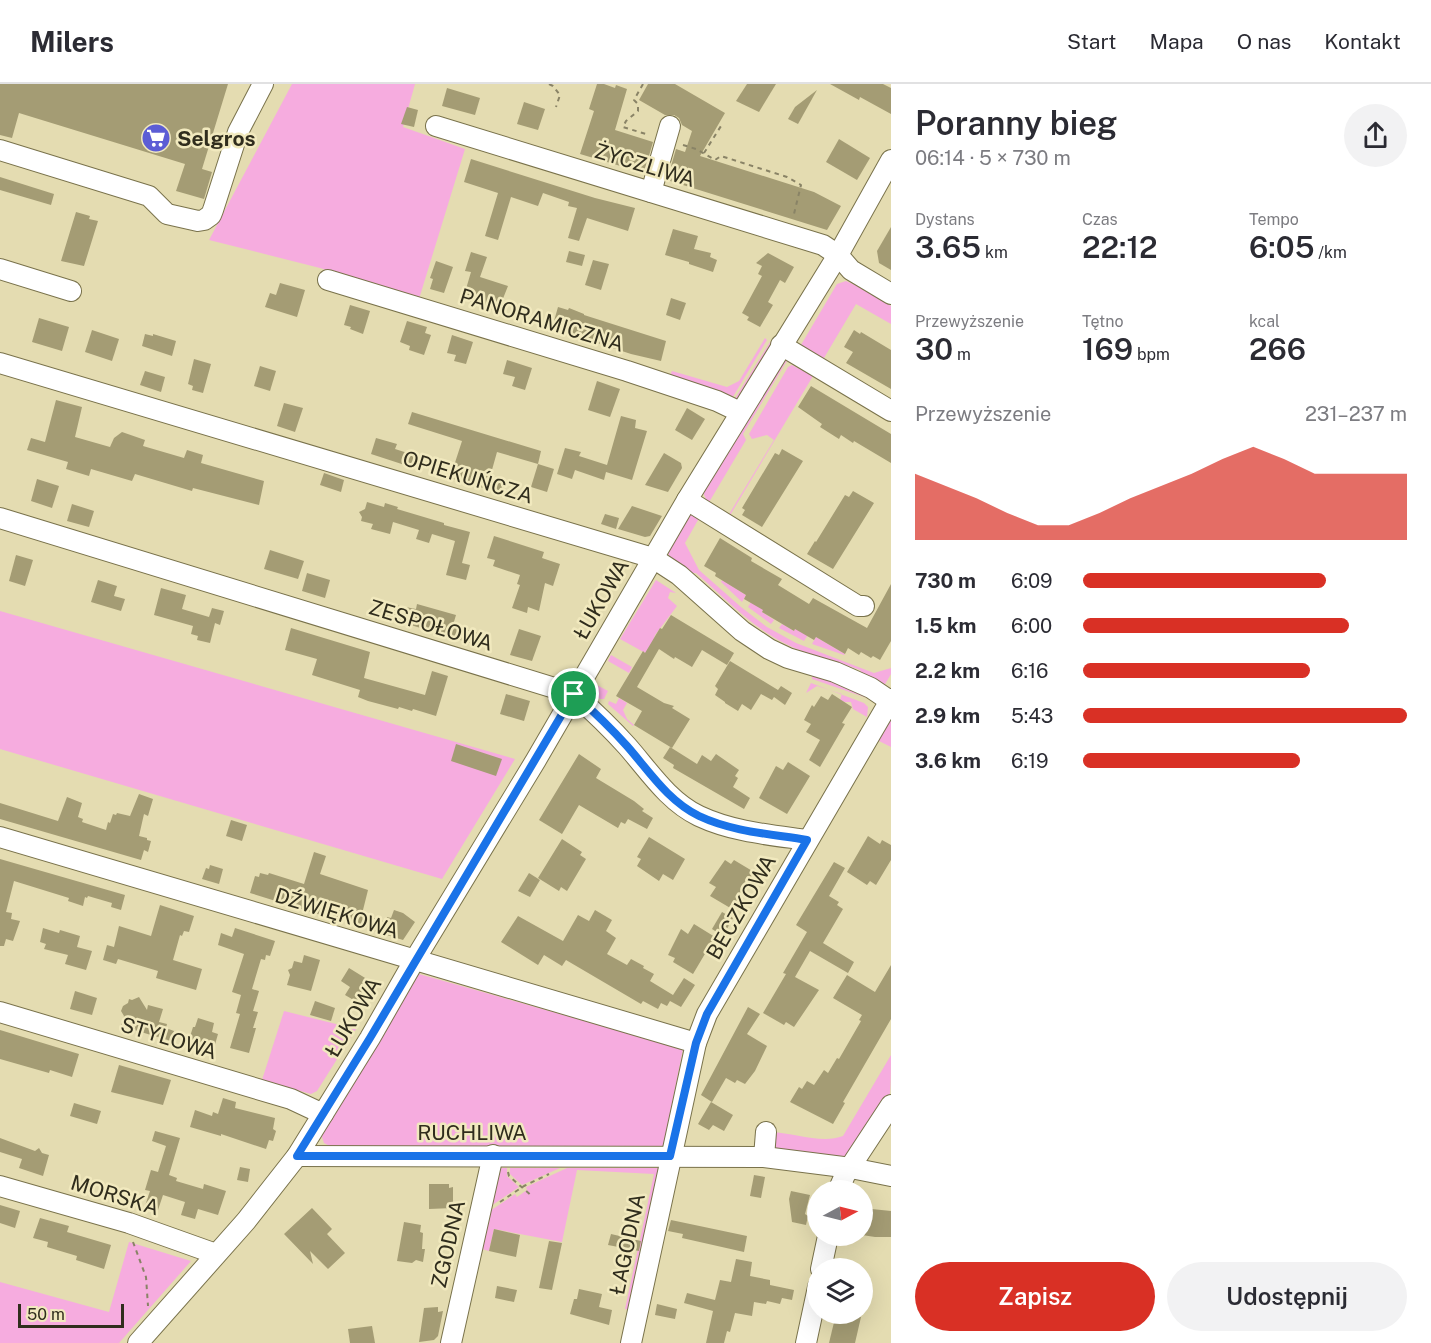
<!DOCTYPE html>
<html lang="pl">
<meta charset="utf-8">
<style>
:root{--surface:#fff;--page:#f2f2f3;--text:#2b2b33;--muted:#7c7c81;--line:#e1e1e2;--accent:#d93025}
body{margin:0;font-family:"Public Sans",sans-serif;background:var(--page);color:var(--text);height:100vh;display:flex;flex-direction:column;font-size:22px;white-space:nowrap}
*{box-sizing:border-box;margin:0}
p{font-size:20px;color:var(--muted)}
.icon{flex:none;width:33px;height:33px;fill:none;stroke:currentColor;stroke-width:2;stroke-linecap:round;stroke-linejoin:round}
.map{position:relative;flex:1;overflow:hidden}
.drawer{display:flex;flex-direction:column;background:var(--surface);width:540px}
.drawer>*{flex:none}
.needle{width:39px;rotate:83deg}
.buttons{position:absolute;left:807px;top:1096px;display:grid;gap:12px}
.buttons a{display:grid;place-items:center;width:66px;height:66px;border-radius:50%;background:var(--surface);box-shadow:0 6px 24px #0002;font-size:30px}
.scale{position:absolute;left:18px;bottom:15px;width:106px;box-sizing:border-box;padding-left:6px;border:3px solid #302d1d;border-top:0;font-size:16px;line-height:21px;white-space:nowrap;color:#302d1d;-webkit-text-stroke:4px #f1e9be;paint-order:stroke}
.pin{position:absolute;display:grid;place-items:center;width:51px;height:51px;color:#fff;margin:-26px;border:3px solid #fff;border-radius:50%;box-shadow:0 2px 6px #0007}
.round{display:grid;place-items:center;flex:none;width:63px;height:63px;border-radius:32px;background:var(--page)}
.headline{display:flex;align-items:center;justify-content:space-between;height:102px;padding:0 24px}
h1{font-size:33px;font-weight:600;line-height:45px}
.stats{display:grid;grid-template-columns:repeat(3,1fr);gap:9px;height:102px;padding:6px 24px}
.stats div{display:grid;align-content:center}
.stats b{font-size:30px;font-weight:600}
.stats small{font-size:16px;font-weight:400}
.stats p{font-size:16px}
.chart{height:168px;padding:12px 24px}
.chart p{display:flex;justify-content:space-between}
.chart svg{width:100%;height:108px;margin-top:6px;fill:var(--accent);opacity:.7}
.action{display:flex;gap:12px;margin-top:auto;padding:12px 24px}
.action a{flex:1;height:69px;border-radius:36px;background:var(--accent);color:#fff;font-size:24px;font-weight:600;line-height:69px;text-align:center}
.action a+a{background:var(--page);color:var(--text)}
ul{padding:0 24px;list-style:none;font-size:20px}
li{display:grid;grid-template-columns:96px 72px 1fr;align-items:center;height:45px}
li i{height:15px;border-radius:8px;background:var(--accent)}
header{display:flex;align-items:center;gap:36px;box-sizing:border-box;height:84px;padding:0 30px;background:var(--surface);border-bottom:2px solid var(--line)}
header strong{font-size:28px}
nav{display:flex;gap:33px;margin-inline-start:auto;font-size:21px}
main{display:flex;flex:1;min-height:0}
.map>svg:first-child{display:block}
.green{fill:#f6acdf}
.building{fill:#a49c74}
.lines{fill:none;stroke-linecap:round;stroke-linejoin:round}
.minor-casing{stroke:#79724b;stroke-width:22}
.path{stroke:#898366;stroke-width:2;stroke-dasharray:4.5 4.5;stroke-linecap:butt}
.minor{stroke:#fff;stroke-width:20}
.route-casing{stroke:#fff;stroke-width:12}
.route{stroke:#1a73e8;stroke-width:8}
.labels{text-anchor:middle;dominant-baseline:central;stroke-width:5;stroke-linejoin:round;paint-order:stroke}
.poi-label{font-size:21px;font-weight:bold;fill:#302d1d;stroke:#f1e9be;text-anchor:start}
.street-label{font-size:21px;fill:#302d1d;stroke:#f1e9be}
</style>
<header>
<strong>Milers</strong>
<nav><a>Start</a><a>Mapa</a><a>O nas</a><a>Kontakt</a></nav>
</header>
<main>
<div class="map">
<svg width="891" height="1259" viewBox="0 0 891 1259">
<rect width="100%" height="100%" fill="#e4dcb1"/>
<!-- green -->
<g class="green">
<polygon points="292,0 415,0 403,43 465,65 419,215 320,184 209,156"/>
<polygon points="846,197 855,201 891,222 891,240 856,220 821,279 798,266 837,200"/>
<polygon points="765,254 767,256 731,316 669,294 672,287 727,303 739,297"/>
<polygon points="770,258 773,260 741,313 734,316"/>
<polygon points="788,275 743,350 746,356 708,420 703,408 781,277"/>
<polygon points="792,281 813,292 729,433 728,432 774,356 767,351 752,355 749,350 788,283"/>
<path d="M695 429H702L685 459 699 486 741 523 767 543 796 559 874 589 891 584V590L884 602 864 594 860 586C836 577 809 572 786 560 750 542 725 514 696 489H687L669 473 668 468 689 431Z"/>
<polygon points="656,496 676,509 670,508 668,514 677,522 655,551 649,571 620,555"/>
<polygon points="722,496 746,511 742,518 721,498"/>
<polygon points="753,515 765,522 762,528 774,536 771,540 748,523"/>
<polygon points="0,527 515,675 442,795 0,665"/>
<polygon points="782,540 794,547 797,541 809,549 804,557 779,544"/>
<polygon points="816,553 845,570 844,571 812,560"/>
<polygon points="611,571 632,583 629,589 608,577"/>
<polygon points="812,590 834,596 867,614 812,595"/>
<polygon points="811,599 864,619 868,623 867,633 853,625 851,618 845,618 840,616 842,610 817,602 806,609"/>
<polygon points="595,600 608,607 604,615 600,615 594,610 593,603"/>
<polygon points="619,614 627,619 623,626 627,635 634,641 633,642 608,620 609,617 616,620"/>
<polygon points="891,628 891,663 875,655"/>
<polygon points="419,890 683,965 663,1064 333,1064 324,1059 322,1053 323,1048"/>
<polygon points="284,927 356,945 317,1007 311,1010 262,996"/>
<path d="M891 971C891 982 891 999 890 1009 886 1024 858 1069 844 1073L770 1067 771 1048C795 1049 822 1060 843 1052Z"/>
<polygon points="502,1084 507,1084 507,1092 519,1103 491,1122 499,1086"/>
<polygon points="510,1084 560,1084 522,1101 510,1090"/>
<polygon points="567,1084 658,1084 631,1226 625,1225 654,1090 577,1086 562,1158 494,1145 489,1167 482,1165 490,1127 515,1110 517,1113 527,1106 526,1103"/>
<polygon points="129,1158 191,1177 119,1259 0,1259 0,1198 109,1228"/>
</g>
<!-- building -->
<g class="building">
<polygon points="0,0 228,0 202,85 212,88 204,115 176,107 185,80 19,29 12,54 0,51"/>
<polygon points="597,0 604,0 615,4 616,1 627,5 615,46 653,58 644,89 580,70 594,27 589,25"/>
<polygon points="648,0 675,0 725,29 700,72 814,108 841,122 827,146 667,96 676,65 685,68 692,47 682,41 679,34 674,31 665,31 639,16"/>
<polygon points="747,0 776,0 759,28 736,17"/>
<polygon points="830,0 883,0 891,4 891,30 860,13 859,16"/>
<polygon points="447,4 480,14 475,31 442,22"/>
<polygon points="817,6 798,40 788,35 795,23"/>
<polygon points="524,18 545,25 538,46 517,40"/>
<polygon points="407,23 418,26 414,43 401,40"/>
<polygon points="839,55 870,74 857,96 826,78"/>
<polygon points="471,75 595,114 635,124 628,147 587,134 579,157 568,154 577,124 568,122 569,118 543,109 538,122 511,113 498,156 485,152 498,109 464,98"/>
<polygon points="0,93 54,110 51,121 0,106"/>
<polygon points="76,128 90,132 89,135 98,137 84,182 61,177"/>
<polygon points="891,143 891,186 879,179 877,167"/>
<polygon points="673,145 698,152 694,165 711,169 710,173 717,176 713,188 689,180 689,178 665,171"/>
<polygon points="569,167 585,171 582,182 566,178"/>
<polygon points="471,168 487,173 480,193 508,202 502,217 499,216 496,227 463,215 471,188 465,187"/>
<polygon points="768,169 794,183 785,199 780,196 768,218 773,221 760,243 747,236 749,233 742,229 762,192 758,190 762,182 756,179"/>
<polygon points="593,176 609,180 601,206 585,201"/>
<polygon points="436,177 453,183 444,209 430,205 433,195 430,194"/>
<polygon points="280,199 305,206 297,233 265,223 270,209 276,211"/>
<polygon points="671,214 686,219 680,236 666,231"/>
<polygon points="350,221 370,227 363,250 350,245 351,243 344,241"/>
<polygon points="558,223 568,226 569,224 584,230 584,231 666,257 661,277 631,270 552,244"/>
<polygon points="39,234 69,243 62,267 32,258"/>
<polygon points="407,237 427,243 425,249 431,251 424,271 409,266 410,262 400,258"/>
<polygon points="92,246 119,255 112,277 85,268"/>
<polygon points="854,246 860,250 861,248 891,266 891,305 846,279 853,268 844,263"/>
<polygon points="145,250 153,252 153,250 176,257 172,272 142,262"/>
<polygon points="452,251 473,258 466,280 454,277 456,271 447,269"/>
<polygon points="194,275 211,280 203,309 192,306 193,302 188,300"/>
<polygon points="507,276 532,284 525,306 512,302 515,293 503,290"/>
<polygon points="260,282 276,287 270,307 254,302"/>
<polygon points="145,287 165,293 161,308 140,301"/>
<polygon points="597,297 620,305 610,333 588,326"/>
<polygon points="811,302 891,350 891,379 854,357 853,359 841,351 839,355 820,343 822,340 798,323"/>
<polygon points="56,316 82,323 75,353 110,363 114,354 122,348 145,356 143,362 184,374 187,366 203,371 201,379 264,397 259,421 193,404 192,407 135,390 132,397 91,385 89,392 66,385 68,378 27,366 31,354 45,358"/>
<polygon points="284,319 303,324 295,348 277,342"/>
<polygon points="687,324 705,335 692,356 675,346"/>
<polygon points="412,328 541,367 538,380 497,368 490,393 504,397 500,409 450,394 462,357 408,340"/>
<polygon points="621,332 636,336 635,344 647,347 632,396 606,388 604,396 575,386 572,395 557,390 565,364 581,368 579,372 607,381"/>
<polygon points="376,354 397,360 395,365 417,372 414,384 371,370"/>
<polygon points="782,365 803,377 762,443 742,431 745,426 742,424 775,369 779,371"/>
<polygon points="664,369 681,379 682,384 668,408 645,401"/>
<polygon points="538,380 554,385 547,408 531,403"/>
<polygon points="324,389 344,396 341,408 320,401"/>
<polygon points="37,395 59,402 52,424 31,417"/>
<polygon points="853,407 874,419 833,485 807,470 815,457 816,458 845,411 849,413"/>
<polygon points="367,418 384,423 385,419 398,423 397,425 444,439 444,441 470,448 462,479 470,481 466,496 446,491 455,457 432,450 429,459 416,455 419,446 393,438 390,450 371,445 373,440 361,437 362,433 359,428 365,425"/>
<polygon points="72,420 94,427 89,443 67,437"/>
<polygon points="632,422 662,432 650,452 645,453 618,445"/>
<polygon points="605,430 619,434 616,445 601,440"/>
<polygon points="494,452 544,468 542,474 560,480 553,502 545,499 539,527 528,523 527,529 512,524 520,501 517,500 520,491 493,482 495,476 487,474"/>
<polygon points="720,454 752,474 751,477 782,495 778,501 809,520 813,514 867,544 891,500 891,557 880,576 873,572 871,574 861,568 859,571 848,564 845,570 816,553 814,556 795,545 794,547 762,528 763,526 744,515 746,511 715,492 716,489 704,482"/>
<polygon points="270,466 304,477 298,495 264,485"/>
<polygon points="16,471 33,476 25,502 9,497"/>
<polygon points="307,489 330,496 325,514 302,507"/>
<polygon points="98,496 117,502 114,512 125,515 121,527 91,518"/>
<polygon points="161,504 186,511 182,525 209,533 212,524 224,527 220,541 215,539 210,559 197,556 198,552 191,550 193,542 154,531"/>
<polygon points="384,519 416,525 417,520 456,531 453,541 484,551 480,562 381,532"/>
<polygon points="671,531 734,569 727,581 702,566 692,583 675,573 674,575 659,565 637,603 664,619 674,622 672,624 690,635 672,664 634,641 642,627 616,612 643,567 645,569 660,544 662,545"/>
<polygon points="291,544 370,568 364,594 425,611 432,587 448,592 436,632 413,625 412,627 399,623 398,625 368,617 358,613 360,606 312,591 317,575 285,566"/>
<polygon points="519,545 541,552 532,577 510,571"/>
<polygon points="730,577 778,606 781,602 792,609 785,621 774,613 772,616 761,610 751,626 742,620 738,627 725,619 725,618 715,611 718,605 715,602"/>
<polygon points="506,610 530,617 524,637 500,630"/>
<polygon points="832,610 852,623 842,639 845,640 820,683 809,676 820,656 806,648 811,640 804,636 812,621 814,623 821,612 828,616"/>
<polygon points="456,660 502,675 496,692 451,677"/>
<polygon points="670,663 697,680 702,671 711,677 716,670 739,686 735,692 738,694 733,703 750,714 744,725 673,684 674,681 663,674"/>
<polygon points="579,670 601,685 596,694 634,717 644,725 642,727 653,734 647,745 628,735 625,740 621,738 618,744 579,721 562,750 539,736"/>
<polygon points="788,678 810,692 787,730 759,714 776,682 783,686"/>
<polygon points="139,710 153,715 148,732 144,730 139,752 147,754 147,756 151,757 148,768 144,766 141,776 0,735 0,719 58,737 67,713 82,719 78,733 83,735 82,738 106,746 108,738 110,739 113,730 116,731 117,729 130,732"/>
<polygon points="231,736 247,741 242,757 226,752"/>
<polygon points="868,752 880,760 882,756 891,761 891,776 876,801 870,797 867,801 847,788"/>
<polygon points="649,753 685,775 673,796 663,790 659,797 637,782 641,775 637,773"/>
<polygon points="562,755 582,768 580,771 586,775 567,807 561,803 559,807 538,794"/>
<polygon points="314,768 326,772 320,790 368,806 362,830 386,838 387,833 391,834 394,826 403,829 415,838 403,856 374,847 375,845 350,837 327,830 327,833 250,809 255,792 259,793 260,789 268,791 269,789 304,800"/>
<polygon points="0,775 125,811 121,826 111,823 112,819 88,812 87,814 85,813 83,822 68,817 69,814 14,797 6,828 12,829 11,835 20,837 13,857 6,855 4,862 0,862"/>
<polygon points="725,776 731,780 734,776 754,788 732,825 710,812 716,803 709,799"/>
<polygon points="834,778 845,784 829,812 839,818 837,821 843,825 823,859 854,878 848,889 810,867 795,893 819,906 794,943 786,938 784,941 763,929 786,890 783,889 807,848 796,841"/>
<polygon points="210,781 223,785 219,800 202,795 206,784 209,785"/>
<polygon points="529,789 540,796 530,813 518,807"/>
<polygon points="160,821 194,832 189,848 184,847 182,852 180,851 173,876 202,885 196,906 156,894 158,887 118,875 116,880 103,876 107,861 114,863 119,842 151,852"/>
<polygon points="595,826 612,836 606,847 616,854 607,870 627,881 631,875 644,882 643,884 654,890 650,897 673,911 684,894 695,901 681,923 670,917 667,922 661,919 658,925 643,917 641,920 566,876 562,882 544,871 538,881 501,858 518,832 563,857 578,831 589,837"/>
<polygon points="722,828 733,834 723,852 712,845"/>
<polygon points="694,840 715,853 693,890 673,878 675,874 668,871 681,845 688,850"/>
<polygon points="43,844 59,849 60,846 80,852 77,863 92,867 86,886 65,880 68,871 44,865 46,860 40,858"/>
<polygon points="235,844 275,857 270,872 266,871 265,876 261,875 252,905 259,907 253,927 258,928 253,944 256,944 249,969 230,964 240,930 236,929 241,911 232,908 244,870 218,861 221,849 232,853"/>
<polygon points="304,871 320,876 311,907 287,901 290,891 288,886 292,884 294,877 302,879"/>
<polygon points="891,881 891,935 843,1018 845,1019 833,1040 790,1018 799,1003 802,1005 807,997 814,1001 824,986 828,989 837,974 839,975 861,937 859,936 862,931 833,914 847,891 875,908"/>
<polygon points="349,884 370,897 357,918 345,911 350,903 341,897"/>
<polygon points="75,907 97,914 92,931 70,925"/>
<polygon points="139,913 147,926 148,921 163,925 159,938 167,940 166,944 174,947 171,957 121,942 124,932 121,927 123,922 128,919 129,915 132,916"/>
<polygon points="315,917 335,924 331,937 310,931"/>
<polygon points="748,923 760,930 747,950 767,962 755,987 745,1000 737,996 735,999 726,994 712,1018 701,1011"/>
<polygon points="198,934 214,939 212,948 218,950 214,964 188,959 193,943 195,943"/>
<polygon points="0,946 79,970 72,993 50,986 49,989 0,975"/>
<polygon points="119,981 171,996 163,1021 111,1008"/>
<polygon points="223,1014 236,1018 235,1024 275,1034 273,1045 276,1047 273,1057 269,1056 266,1065 221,1050 221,1052 190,1043 195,1026 212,1032 213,1028 218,1030"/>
<polygon points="711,1018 733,1031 724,1047 713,1041 709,1046 698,1040"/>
<polygon points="74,1019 101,1027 97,1040 70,1032"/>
<polygon points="155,1047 180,1054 169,1091 177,1094 176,1097 203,1105 204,1100 226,1107 218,1131 198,1125 195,1135 181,1131 185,1118 163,1111 158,1126 145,1122 150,1107 145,1106 151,1086 158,1088 166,1062 152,1057"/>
<polygon points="0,1054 35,1067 39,1064 42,1069 49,1071 43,1092 19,1084 22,1075 0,1068"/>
<polygon points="240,1083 250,1085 248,1098 237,1096"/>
<polygon points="754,1091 765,1093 761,1114 750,1112"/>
<polygon points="429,1100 449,1100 449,1104 453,1103 453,1124 429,1125"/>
<polygon points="791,1107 810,1111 805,1130 808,1132 806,1141 792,1138 789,1115"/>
<polygon points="0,1121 20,1127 15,1144 0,1139"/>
<polygon points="312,1124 332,1145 327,1150 345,1169 328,1185 310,1167 313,1180 284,1150"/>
<polygon points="862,1124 891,1127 891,1153 875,1153 862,1151"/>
<polygon points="40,1134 69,1142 67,1148 111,1161 104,1185 76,1176 77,1172 47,1163 48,1158 33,1154"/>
<polygon points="671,1136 747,1152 744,1168 682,1154 683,1150 668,1147"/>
<polygon points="404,1138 421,1141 420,1148 423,1149 422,1165 425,1165 423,1178 416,1176 412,1179 397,1177"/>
<polygon points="494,1145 520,1151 516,1173 489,1167"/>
<polygon points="611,1150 641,1157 639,1167 608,1161"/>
<polygon points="549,1157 562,1159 552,1206 539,1204"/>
<polygon points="736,1175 752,1178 750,1192 770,1196 770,1201 794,1206 792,1216 782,1214 780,1220 767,1217 766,1220 754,1218 752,1232 735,1229 730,1248 727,1247 724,1259 706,1259 713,1227 684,1219 687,1209 715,1216 720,1196 731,1198"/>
<polygon points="497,1202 517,1206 514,1218 495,1214"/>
<polygon points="579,1205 602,1210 599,1223 612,1226 609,1241 570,1230 574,1215 577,1215"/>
<polygon points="657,1220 677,1225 675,1235 655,1231"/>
<polygon points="438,1223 438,1228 443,1227 438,1252 434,1256 419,1258 424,1224"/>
<polygon points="836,1230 861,1233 855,1259 829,1259"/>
<polygon points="372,1242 375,1259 350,1259 348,1245"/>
</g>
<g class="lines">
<!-- minor casing -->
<g class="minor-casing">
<g id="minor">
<polyline points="436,42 823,161 838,171 851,186 891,210"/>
<polyline points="0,66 149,112 167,130 198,137 204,136 211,131 213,126 238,48 263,0"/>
<polyline points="651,108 670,42"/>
<polyline points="0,185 71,207"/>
<polyline points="328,196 627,287 717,317 740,328"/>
<polyline points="781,261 891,327"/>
<polyline points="0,279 653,474 679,491 742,547 769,565 788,574 835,588 871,604 890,617"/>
<polyline points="687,416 858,522 864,522"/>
<path d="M0 434 574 610C592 626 610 643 627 662 649 687 668 717 699 732 733 748 771 751 807 756"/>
<polyline points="0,753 696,959"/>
<polyline points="0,928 291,1015 323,1030"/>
<polyline points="297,1072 764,1073 851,1084 891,1092"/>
<polyline points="764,1073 766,1048"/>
<polyline points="0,1102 129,1139 216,1170"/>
<polyline points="838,1107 845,1091 891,1021"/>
<polyline points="821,1185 828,1152"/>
<polyline points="138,1259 246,1137 297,1072 370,954 414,877 536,676 687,416 838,171 891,76"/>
<polyline points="451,1259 493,1071"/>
<polyline points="631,1259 696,959 707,930 891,615"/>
<polyline points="806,1259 818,1203"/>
</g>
</g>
<!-- path -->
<g class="path">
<polyline points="549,0 553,2 560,11 556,23"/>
<polyline points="643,0 634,16 638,20 638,27 626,37 623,43 649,51"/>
<polyline points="683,61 696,65 715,76 721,72 787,93 801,101 793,134"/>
<polyline points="704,69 721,42"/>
<polyline points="508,1088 509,1092 533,1113"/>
<polyline points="500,1118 524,1102 549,1090"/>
<polyline points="133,1158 146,1193 148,1222"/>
</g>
<!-- minor -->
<use href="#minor" class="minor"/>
</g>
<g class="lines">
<!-- route casing -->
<g class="route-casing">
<path id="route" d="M574 610C592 626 610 643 627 662 649 687 668 717 699 732 733 748 771 750 807 756L707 930 696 959 670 1072H297L370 954Z"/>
</g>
<!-- route -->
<use href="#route" class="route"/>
</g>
<!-- icons -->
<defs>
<g id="supermarket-disc" transform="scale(1.5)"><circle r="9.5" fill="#5c5dd5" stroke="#f1e9be"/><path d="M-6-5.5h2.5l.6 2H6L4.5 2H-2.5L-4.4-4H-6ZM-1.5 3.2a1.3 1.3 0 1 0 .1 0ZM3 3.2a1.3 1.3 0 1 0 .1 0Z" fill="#fff"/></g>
</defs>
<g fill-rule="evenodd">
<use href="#supermarket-disc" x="156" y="54"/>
</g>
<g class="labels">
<!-- poi labels -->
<g class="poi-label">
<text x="177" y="54">Selgros</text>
</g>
<!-- street labels -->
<g class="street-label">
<text transform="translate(645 81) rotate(17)">ŻYCZLIWA</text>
<text transform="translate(542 236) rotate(17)">PANORAMICZNA</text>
<text transform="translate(468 393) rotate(17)">OPIEKUŃCZA</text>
<text transform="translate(601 515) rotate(-60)">ŁUKOWA</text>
<text transform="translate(431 541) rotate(17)">ZESPOŁOWA</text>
<text transform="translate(741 823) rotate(-60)">BECZKOWA</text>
<text transform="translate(337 829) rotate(17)">DŹWIĘKOWA</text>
<text transform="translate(353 933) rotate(-59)">ŁUKOWA</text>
<text transform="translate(169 954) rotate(17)">STYLOWA</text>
<text x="472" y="1048">RUCHLIWA</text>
<text transform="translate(115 1111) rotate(17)">MORSKA</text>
<text transform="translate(448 1160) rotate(-77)">ZGODNA</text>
<text transform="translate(627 1160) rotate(-78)">ŁAGODNA</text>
</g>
</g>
</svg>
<div class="buttons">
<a><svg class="needle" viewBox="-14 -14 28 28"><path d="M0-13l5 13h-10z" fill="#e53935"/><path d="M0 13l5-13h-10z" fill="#7c7c81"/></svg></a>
<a><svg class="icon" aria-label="layers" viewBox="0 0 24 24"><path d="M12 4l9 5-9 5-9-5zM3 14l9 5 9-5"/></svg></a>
</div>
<div class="scale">50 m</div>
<div class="pin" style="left:574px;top:610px;background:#1e9e55"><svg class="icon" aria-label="arrive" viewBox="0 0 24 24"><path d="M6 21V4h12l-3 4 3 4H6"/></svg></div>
</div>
<section class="drawer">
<div class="headline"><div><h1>Poranny bieg</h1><p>06:14 · 5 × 730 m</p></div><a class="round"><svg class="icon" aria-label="share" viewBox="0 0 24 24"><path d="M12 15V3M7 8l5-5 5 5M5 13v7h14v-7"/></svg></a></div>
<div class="stats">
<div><p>Dystans</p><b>3.65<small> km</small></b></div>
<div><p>Czas</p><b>22:12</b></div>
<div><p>Tempo</p><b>6:05<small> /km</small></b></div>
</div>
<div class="stats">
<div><p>Przewyższenie</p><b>30<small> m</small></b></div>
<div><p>Tętno</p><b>169<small> bpm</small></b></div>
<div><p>kcal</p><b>266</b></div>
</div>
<div class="chart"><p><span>Przewyższenie</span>231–237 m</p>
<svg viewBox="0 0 160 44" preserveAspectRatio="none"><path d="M0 44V17L10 22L20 27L30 33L40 38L50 38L60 33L70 27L80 22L90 17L100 11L110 6L120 11L130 17L140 17L150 17L160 17V44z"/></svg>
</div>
<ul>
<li><b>730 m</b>6:09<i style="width:75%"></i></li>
<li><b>1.5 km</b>6:00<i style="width:82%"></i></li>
<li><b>2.2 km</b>6:16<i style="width:70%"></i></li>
<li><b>2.9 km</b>5:43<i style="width:100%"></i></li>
<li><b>3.6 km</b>6:19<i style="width:67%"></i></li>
</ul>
<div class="action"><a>Zapisz</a><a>Udostępnij</a></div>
</section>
</main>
